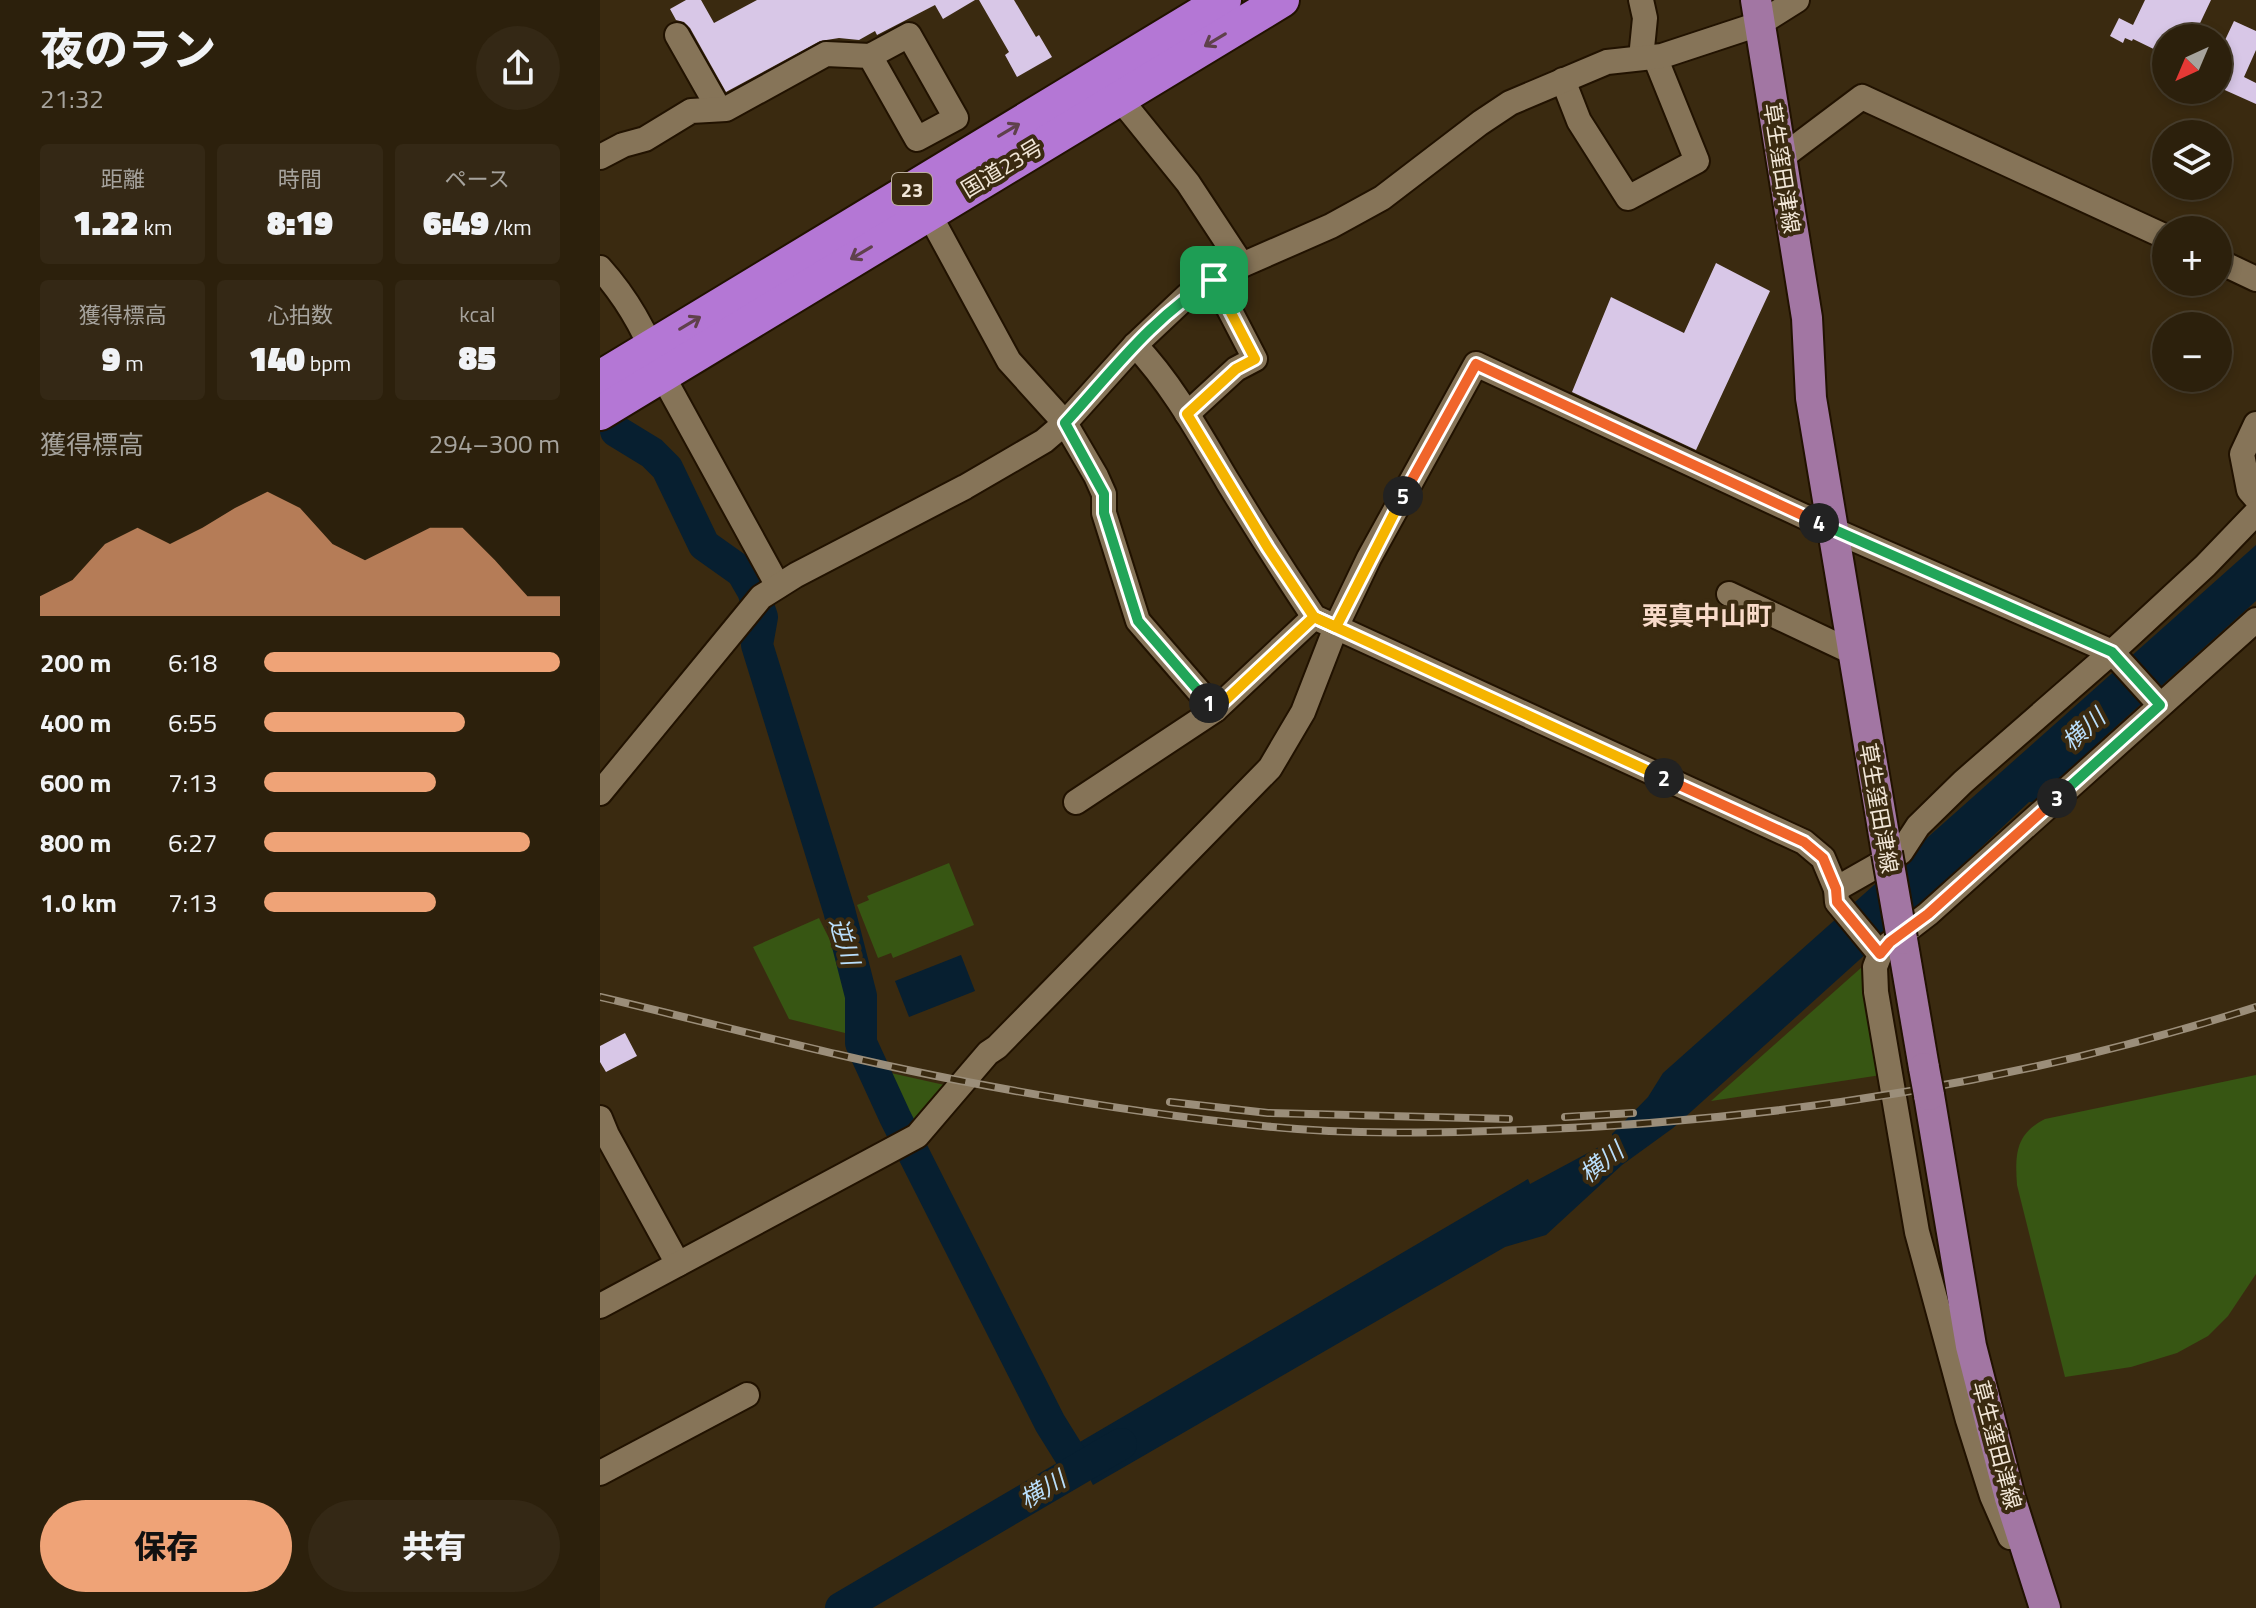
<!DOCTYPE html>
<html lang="ja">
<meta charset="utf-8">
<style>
:root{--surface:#2c200c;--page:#342815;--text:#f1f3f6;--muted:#a6a39d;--line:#483e2d;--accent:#efa377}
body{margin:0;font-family:"Titillium Web","Noto Sans JP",sans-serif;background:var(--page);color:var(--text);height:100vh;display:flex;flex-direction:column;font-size:30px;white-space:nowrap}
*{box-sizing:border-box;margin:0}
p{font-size:26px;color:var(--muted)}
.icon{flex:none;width:44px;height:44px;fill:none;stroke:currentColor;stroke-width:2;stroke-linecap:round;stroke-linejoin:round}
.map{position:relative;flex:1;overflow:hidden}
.panel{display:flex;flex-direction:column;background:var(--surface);width:600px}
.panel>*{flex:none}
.needle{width:52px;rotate:224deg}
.fabs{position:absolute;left:1552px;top:24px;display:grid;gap:16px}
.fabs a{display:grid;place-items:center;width:80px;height:80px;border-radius:50%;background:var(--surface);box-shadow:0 4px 12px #0003,0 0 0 2px var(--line);font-size:40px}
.pin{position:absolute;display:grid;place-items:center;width:68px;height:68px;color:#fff;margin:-34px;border-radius:16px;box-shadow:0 4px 12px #0006}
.km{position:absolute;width:40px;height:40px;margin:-20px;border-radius:50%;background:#222;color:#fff;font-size:22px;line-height:40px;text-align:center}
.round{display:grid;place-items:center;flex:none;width:84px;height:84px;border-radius:42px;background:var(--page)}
.summary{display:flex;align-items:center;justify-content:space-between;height:136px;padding:0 40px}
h1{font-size:44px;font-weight:800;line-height:60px}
.figures{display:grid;grid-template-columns:repeat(3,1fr);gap:12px;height:136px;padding:8px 40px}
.figures div{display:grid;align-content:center;border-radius:8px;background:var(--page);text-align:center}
.figures b{font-size:34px;font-weight:800}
.figures small{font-size:22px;font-weight:400}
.figures p{font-size:22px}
.chart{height:224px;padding:16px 40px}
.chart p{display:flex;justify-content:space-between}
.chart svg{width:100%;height:144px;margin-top:8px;fill:var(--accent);opacity:.7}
.primary-button{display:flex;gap:16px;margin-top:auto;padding:16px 40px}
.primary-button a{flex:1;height:92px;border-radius:48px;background:var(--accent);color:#111;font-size:32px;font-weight:800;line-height:92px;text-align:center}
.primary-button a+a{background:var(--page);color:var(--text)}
ul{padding:0 40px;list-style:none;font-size:26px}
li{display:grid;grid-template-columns:128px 96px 1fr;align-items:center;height:60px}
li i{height:20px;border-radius:10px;background:var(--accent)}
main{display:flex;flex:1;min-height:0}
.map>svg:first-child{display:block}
.green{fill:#375613}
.water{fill:#071f30}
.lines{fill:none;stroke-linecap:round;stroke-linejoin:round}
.river{stroke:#071f30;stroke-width:32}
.building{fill:#d8c7e7}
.minor-casing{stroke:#211200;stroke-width:28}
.major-casing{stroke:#211200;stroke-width:34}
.highway-casing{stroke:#211200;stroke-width:38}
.minor{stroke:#867458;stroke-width:24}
.major{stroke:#a276a3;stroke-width:30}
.highway{stroke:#b477d5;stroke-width:34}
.rail-casing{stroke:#9b8e7a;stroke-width:8}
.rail{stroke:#3a2a10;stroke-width:5;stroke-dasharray:15;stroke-linecap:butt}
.major-bridge-casing{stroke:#211200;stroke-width:34;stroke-linecap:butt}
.major-bridge{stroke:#a276a3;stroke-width:30}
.oneway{stroke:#5f414b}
.split-1-casing{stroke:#fff;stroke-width:16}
.split-2-casing{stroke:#fff;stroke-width:16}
.split-3-casing{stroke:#fff;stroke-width:16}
.split-4-casing{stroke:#fff;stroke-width:16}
.split-5-casing{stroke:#fff;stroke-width:16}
.split-6-casing{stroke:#fff;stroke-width:16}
.split-1{stroke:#22a559;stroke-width:10}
.split-2{stroke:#f5b400;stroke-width:10}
.split-3{stroke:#f0652b;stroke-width:10}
.split-4{stroke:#22a559;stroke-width:10}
.split-5{stroke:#f0652b;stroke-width:10}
.split-6{stroke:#f5b400;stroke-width:10}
.labels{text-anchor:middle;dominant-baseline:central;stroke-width:8;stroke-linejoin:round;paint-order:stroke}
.shield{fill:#3a2a10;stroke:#bbae9c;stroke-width:2}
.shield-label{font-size:20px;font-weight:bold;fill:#f2e7d8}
.street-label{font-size:22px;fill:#f2e7d8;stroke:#3a2a10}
.water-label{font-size:24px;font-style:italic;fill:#b9defb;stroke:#3a2a10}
.quarter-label{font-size:26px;font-weight:bold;fill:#f9dbca;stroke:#3a2a10}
</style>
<main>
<section class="panel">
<div class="summary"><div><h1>夜のラン</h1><p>21:32</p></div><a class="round"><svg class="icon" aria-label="share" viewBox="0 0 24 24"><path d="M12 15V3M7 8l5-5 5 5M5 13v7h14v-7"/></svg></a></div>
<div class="figures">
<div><p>距離</p><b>1.22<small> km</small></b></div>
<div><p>時間</p><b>8:19</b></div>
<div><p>ペース</p><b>6:49<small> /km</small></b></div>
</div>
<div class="figures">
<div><p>獲得標高</p><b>9<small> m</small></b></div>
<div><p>心拍数</p><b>140<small> bpm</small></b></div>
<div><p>kcal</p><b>85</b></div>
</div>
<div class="chart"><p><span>獲得標高</span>294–300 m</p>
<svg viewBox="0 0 160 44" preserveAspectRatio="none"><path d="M0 44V38L10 33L20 22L30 17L40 22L50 17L60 11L70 6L80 11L90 22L100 27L110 22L120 17L130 17L140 27L150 38L160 38V44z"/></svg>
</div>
<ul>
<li><b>200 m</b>6:18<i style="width:100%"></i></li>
<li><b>400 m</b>6:55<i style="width:68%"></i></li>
<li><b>600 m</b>7:13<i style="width:58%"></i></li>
<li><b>800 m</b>6:27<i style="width:90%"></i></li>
<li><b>1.0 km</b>7:13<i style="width:58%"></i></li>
</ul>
<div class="primary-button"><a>保存</a><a>共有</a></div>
</section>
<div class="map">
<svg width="1656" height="1608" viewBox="0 0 1656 1608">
<rect width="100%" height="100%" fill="#3a2a10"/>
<!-- green -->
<g class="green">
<polygon points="349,863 374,925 293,958 291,953 278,958 257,905 269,900 267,896"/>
<path d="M219 918C237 956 264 993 253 1035L189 1019 153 947Z"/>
<polygon points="1271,959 1281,1075 1111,1101"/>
<polygon points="282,1071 349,1086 313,1131"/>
<path d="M1656 1075V1274L1628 1316 1608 1336 1577 1353 1531 1367 1465 1377 1417 1185C1415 1155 1415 1134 1445 1119Z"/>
</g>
<!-- water -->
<g class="water">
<polygon points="1656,545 1656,601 1501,740 1496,750 1438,803 1429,802 1319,906 1073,1128 1022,1165 946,1235 905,1247 493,1485 473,1446 928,1179 930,1184 1012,1140 1012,1134 1048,1097 1063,1073"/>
<polygon points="361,955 375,991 309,1017 295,981"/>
</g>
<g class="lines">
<!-- river -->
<g class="river">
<polyline points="16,431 52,453 67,468 104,545 142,572 153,591 162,617 157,645 239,910 261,996 261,1043 295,1117 450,1423 478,1468"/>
<polyline points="241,1608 521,1444"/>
</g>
</g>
<!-- building -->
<g class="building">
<polygon points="86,0 101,0 114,23 157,0 375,0 343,19 335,5 277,35 275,31 259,40 239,38 220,41 126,92 90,28 84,22 76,20 70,9"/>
<polygon points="379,0 414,0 436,37 439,35 452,57 417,77 405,55 409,52"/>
<polygon points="1545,0 1611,0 1593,38 1566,38 1566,55 1533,39 1532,41 1525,38 1523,43 1510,36 1519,18 1533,25"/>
<polygon points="1634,21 1656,31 1656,50 1644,77 1656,83 1656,104 1618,87 1618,55"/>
<polygon points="1116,263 1170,291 1096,450 972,392 1011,297 1084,333"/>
<polygon points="25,1033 37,1056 6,1072 0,1062 0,1046"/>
</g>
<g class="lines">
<!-- minor casing -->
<g class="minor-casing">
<g id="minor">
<polyline points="1041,0 1045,18 1041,58"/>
<polyline points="77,35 119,109"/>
<polyline points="963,80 979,121 1028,198 1097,161 1055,57"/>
<polyline points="529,110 588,183 642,265"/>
<polyline points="0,157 23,145 45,139 91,111 126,109 226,54 270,56 309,35 356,118 317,139 270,56"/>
<polyline points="1181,158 1262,97 1566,237"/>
<polyline points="335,225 409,361 465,423 496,476 504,494 504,513 538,621 615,710"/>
<polyline points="1618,261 1656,279"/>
<path d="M0 268C27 298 48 336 61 373L178 586"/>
<path d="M535 345C573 385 600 435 628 482 656 528 684 572 714 617L1204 842 1223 858 1236 889 1237 902 1280 954 1275 967 1276 992 1317 1232 1368 1420 1392 1496 1410 1537"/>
<polyline points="587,414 636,369 655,359 614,280"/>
<polyline points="1656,424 1642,454 1649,490 1656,498"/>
<polyline points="1129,594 1252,652"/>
<polyline points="0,793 161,597 196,575 365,487 444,441 465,423 535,345 587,296 642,265 731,226 782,198 880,123 910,103 1007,62 1062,56 1159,24 1197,0"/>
<polyline points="476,802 615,710 714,617"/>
<polyline points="1236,889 1301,852 1318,826 1363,782 1512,652 1605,566 1656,513"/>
<polyline points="1289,944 1328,914 1656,620"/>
<polyline points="0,1118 7,1135 78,1264"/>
<polyline points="0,1306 317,1136 388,1053 397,1047 670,768 703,712 736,627 769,558 876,364 1231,529 1512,652 1560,705"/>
<polyline points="0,1473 147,1395"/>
</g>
</g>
<!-- major casing -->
<g class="major-casing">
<g id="major">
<polyline points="1156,0 1207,318 1211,398 1287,853"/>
<polyline points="1302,939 1324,1068"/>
<polyline points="1329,1095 1371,1346 1410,1498 1445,1608"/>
</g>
</g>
<!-- highway casing -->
<g class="highway-casing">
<g id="highway">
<polyline points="0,378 624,0"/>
<polyline points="0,413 682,0"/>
</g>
</g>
<!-- minor -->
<use href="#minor" class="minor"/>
<!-- major -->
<use href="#major" class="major"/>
<!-- highway -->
<use href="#highway" class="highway"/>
<!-- rail casing -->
<g class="rail-casing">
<g id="rail">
<path d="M0 997C120 1025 241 1058 362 1081 461 1100 563 1116 663 1126 750 1135 838 1133 925 1130 1172 1121 1420 1083 1656 1007"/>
<polyline points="570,1102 668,1113 909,1119"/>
<polyline points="965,1117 1033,1113"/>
</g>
</g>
<!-- rail -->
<use href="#rail" class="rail"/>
<!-- major-bridge casing -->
<g class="major-bridge-casing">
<g id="major-bridge">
<polyline points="1287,853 1302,939"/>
<polyline points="1324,1068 1329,1095"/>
</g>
</g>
<!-- major-bridge -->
<use href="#major-bridge" class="major-bridge"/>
</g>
<!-- one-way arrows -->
<defs><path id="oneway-shaft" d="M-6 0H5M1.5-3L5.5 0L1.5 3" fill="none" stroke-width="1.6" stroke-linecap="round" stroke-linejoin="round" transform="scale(2)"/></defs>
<g class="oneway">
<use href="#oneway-shaft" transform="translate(615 40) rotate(149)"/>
<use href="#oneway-shaft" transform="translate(409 130) rotate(-31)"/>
<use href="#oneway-shaft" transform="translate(261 253) rotate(149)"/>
<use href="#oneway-shaft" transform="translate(90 323) rotate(-31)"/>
</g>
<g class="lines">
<!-- split-1 casing -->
<g class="split-1-casing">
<path id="split-1" d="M609 703 538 621 504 513V494L465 423C511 373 554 315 614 280"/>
</g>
<!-- split-2 casing -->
<g class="split-2-casing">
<polyline id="split-2" points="609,703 615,710 714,617 1064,778"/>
</g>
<!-- split-3 casing -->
<g class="split-3-casing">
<polyline id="split-3" points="1064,778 1204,842 1223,858 1236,889 1237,902 1280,954 1290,942 1328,914 1457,798"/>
</g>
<!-- split-4 casing -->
<g class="split-4-casing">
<polyline id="split-4" points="1219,523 1512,652 1560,705 1457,798"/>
</g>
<!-- split-5 casing -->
<g class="split-5-casing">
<polyline id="split-5" points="803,496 876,364 1219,523"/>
</g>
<!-- split-6 casing -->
<g class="split-6-casing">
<polyline id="split-6" points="614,280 655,359 636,369 587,414 668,548 714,617 736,627 803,496"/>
</g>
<!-- split-1 -->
<use href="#split-1" class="split-1"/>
<!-- split-2 -->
<use href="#split-2" class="split-2"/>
<!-- split-3 -->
<use href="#split-3" class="split-3"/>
<!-- split-4 -->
<use href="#split-4" class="split-4"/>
<!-- split-5 -->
<use href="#split-5" class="split-5"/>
<!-- split-6 -->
<use href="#split-6" class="split-6"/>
</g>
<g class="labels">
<!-- shield labels -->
<rect class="shield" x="292" y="173" width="40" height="32" rx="6"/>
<g class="shield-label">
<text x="312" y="189">23</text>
</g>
<!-- street labels -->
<g class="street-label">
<text transform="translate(402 168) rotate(-31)">国道23号</text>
<text transform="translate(1182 168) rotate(81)">草生窪田津線</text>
<text transform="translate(1279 808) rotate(80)">草生窪田津線</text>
<text transform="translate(1397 1445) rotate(75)">草生窪田津線</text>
</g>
<!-- water labels -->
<g class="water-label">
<text transform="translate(1483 729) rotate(-42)">横川</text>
<text transform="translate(245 941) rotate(73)">逆川</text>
<text transform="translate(1001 1162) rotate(-38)">横川</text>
<text transform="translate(442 1489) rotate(-31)">横川</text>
</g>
<!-- quarter labels -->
<g class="quarter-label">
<text x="1107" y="615">栗真中山町</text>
</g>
</g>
</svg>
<div class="fabs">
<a><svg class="needle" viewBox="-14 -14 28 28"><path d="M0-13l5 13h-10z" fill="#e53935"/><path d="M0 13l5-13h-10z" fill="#a6a39d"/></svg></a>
<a><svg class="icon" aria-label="layers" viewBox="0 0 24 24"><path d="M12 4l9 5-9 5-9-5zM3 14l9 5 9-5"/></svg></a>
<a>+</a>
<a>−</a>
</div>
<div class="pin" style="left:614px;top:280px;background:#1e9e55"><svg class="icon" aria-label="arrive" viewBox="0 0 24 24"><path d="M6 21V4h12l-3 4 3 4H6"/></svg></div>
<b class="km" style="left:609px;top:703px">1</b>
<b class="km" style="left:1064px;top:778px">2</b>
<b class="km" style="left:1457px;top:798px">3</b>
<b class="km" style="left:1219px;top:523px">4</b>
<b class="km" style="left:803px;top:496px">5</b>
</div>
</main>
